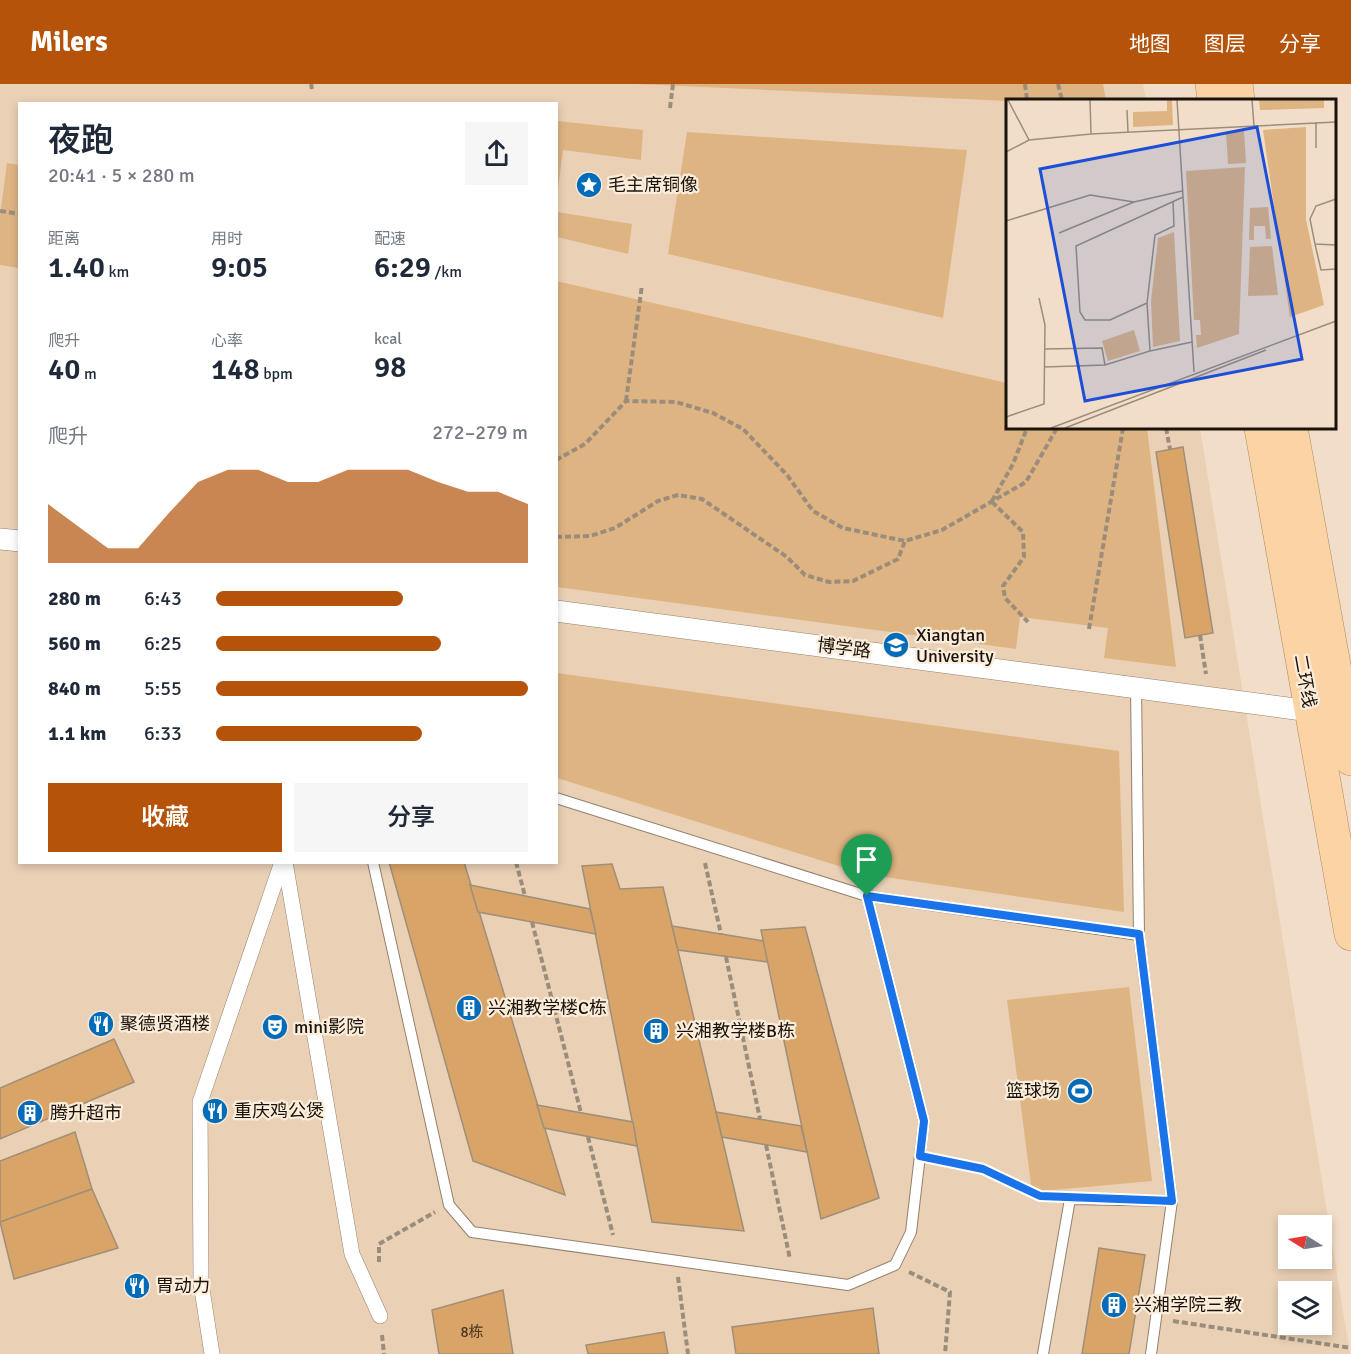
<!DOCTYPE html>
<html lang="zh">
<meta charset="utf-8">
<style>
:root{--surface:#fff;--page:#f6f6f7;--text:#1f2937;--muted:#747a83;--accent:#b45309}
body{margin:0;font-family:Signika,"Noto Sans SC",sans-serif;background:var(--page);color:var(--text);height:100vh;display:flex;flex-direction:column;font-size:22px;white-space:nowrap}
*{box-sizing:border-box;margin:0}
p{font-size:20px;color:var(--muted)}
.icon{flex:none;width:33px;height:33px;fill:none;stroke:currentColor;stroke-width:2;stroke-linecap:round;stroke-linejoin:round}
.map{position:relative;flex:1;overflow:hidden}
.drawer{position:absolute;left:18px;top:18px;width:540px;height:762px;display:flex;flex-direction:column;background:var(--surface);border-radius:0px;box-shadow:0 3px 9px #0003}
.drawer>*{flex:none}
.needle{width:39px;rotate:281deg}
.fabs{position:absolute;left:1278px;top:1131px;display:grid;gap:12px}
.fabs a{display:grid;place-items:center;width:54px;height:54px;border-radius:0px;background:var(--surface);box-shadow:0 3px 9px #0003;font-size:30px}
.pin{position:absolute;display:grid;place-items:center;width:51px;height:51px;color:#fff;margin:-62px -26px;border-radius:50% 50% 50% 0;rotate:-45deg;box-shadow:0 0 6px #0007}
.pin .icon{rotate:45deg}
.round{display:grid;place-items:center;flex:none;width:63px;height:63px;border-radius:0px;background:var(--page)}
.head{display:flex;align-items:center;justify-content:space-between;height:102px;padding:0 30px}
h1{font-size:33px;font-weight:600;line-height:45px}
.stats{display:grid;grid-template-columns:repeat(3,1fr);gap:9px;height:102px;padding:6px 30px}
.stats div{display:grid;align-content:center}
.stats b{font-size:30px;font-weight:600}
.stats small{font-size:16px;font-weight:400}
.stats p{font-size:16px}
.chart{height:168px;padding:12px 30px}
.chart p{display:flex;justify-content:space-between}
.chart svg{width:100%;height:108px;margin-top:6px;fill:var(--accent);opacity:.7}
.action{display:flex;gap:12px;margin-top:auto;padding:12px 30px}
.action a{flex:1;height:69px;border-radius:0px;background:var(--accent);color:#fff;font-size:24px;font-weight:600;line-height:69px;text-align:center}
.action a+a{background:var(--page);color:var(--text)}
ul{padding:0 30px;list-style:none;font-size:20px}
li{display:grid;grid-template-columns:96px 72px 1fr;align-items:center;height:45px}
li i{height:15px;border-radius:8px;background:var(--accent)}
header{display:flex;align-items:center;gap:36px;box-sizing:border-box;height:84px;padding:0 30px;background:var(--accent);color:#fff}
header strong{font-size:28px}
nav{display:flex;gap:33px;margin-inline-start:auto;font-size:21px}
.map>svg:first-child{display:block}
.built{fill:#ead1b6;fill-rule:evenodd}
.green{fill:#dfb483}
.building{fill:#d9a467;stroke:#a08e79;stroke-width:1.5}
.lines{fill:none;stroke-linecap:round;stroke-linejoin:round}
.service-casing{stroke:#93806c;stroke-width:12}
.pedestrian-casing{stroke:#93806c;stroke-width:16}
.minor-casing{stroke:#93806c;stroke-width:22}
.trunk-casing{stroke:#ac8960;stroke-width:34}
.path{stroke:#9b8d7c;stroke-width:4;stroke-dasharray:6 3;stroke-linecap:butt}
.service{stroke:#fff;stroke-width:10}
.pedestrian{stroke:#fff;stroke-width:15}
.minor{stroke:#fff;stroke-width:21}
.trunk{stroke:#fcd3a4;stroke-width:33}
.route-casing{stroke:#fff;stroke-width:12}
.route{stroke:#1a73e8;stroke-width:8}
.labels{text-anchor:middle;dominant-baseline:central;stroke-width:4.5;stroke-linejoin:round;paint-order:stroke}
.number-label{font-size:15px;fill:#493722}
.poi-label{font-size:18px;fill:#19130b;stroke:#fcecda;text-anchor:start}
.street-label{font-size:18px;fill:#19130b;stroke:#fcecda}
.inset-road{fill:none;stroke:#9b8d7c;stroke-width:1.5}
.view{fill:#1d4ed8;fill-opacity:0.15;stroke:#1d4ed8;stroke-width:3}
.inset-edge{fill:none;stroke:#19130b;stroke-width:3}
</style>
<header>
<strong>Milers</strong>
<nav><a>地图</a><a>图层</a><a>分享</a></nav>
</header>
<div class="map">
<svg width="1351" height="1270" viewBox="0 0 1351 1270">
<rect width="100%" height="100%" fill="#f2dec8"/>
<!-- built -->
<path class="built" d="M0 0H1143L1146 16H1008V344H1200L1350 1270H0ZM20 20H556V778H20ZM1288 1142H1322V1174H1288ZM1288 1208H1322V1240H1288Z"/>
<!-- green -->
<g class="green">
<polygon points="636,0 1103,0 1106,16 1007,17"/>
<polygon points="557,37 643,46 641,76 563,66 557,113"/>
<polygon points="687,48 967,66 943,234 668,170"/>
<polygon points="7,79 19,81 19,184 0,181 0,132"/>
<polygon points="557,128 632,140 628,170 557,153"/>
<polygon points="556,197 1007,299 1008,344 1147,344 1176,583 1104,574 1108,544 1020,533 1016,565 557,503"/>
<polygon points="557,589 1119,667 1124,828 864,790 557,694"/>
<polygon points="1129,903 1152,1097 1032,1108 1007,916"/>
</g>
<!-- building -->
<g class="building">
<polygon points="1183,363 1213,549 1185,554 1156,368"/>
<polygon points="389,778 464,778 565,1111 473,1077"/>
<polygon points="612,780 620,805 663,803 744,1147 652,1138 582,782"/>
<polygon points="470,801 590,825 596,850 478,828"/>
<polygon points="672,842 764,857 768,878 678,866"/>
<polygon points="805,843 879,1114 821,1135 761,846"/>
<polygon points="114,955 134,998 0,1055 0,1004"/>
<polygon points="537,1021 633,1038 637,1062 544,1044"/>
<polygon points="716,1028 801,1042 807,1068 722,1053"/>
<polygon points="75,1048 92,1105 0,1138 0,1077"/>
<polygon points="92,1105 118,1164 14,1195 0,1138"/>
<polygon points="1099,1164 1145,1171 1129,1270 1082,1270"/>
<polygon points="503,1206 513,1270 439,1270 432,1226"/>
<polygon points="873,1224 879,1270 736,1270 732,1243"/>
<polygon points="664,1248 668,1270 588,1270 586,1261"/>
</g>
<g class="lines">
<!-- service casing -->
<g class="service-casing">
<g id="service">
<polyline points="1136,602 1139,851"/>
<polyline points="556,714 867,812 1139,851 1172,1117 1151,1270"/>
<polyline points="373,778 449,1121 472,1148 848,1201 895,1181 911,1148 924,1037 867,812"/>
<polyline points="1043,1270 1070,1115 1172,1117"/>
</g>
</g>
<!-- pedestrian casing -->
<g class="pedestrian-casing">
<g id="pedestrian">
<polyline points="285,778 352,1170 380,1232"/>
<polyline points="212,1270 201,1199 200,1018 282,778"/>
</g>
</g>
<!-- minor casing -->
<g class="minor-casing">
<g id="minor">
<polyline points="0,455 20,457"/>
<polyline points="556,527 1310,627"/>
</g>
</g>
<!-- trunk casing -->
<g class="trunk-casing">
<g id="trunk">
<polyline points="1212,0 1214,16"/>
<polyline points="1236,0 1238,16"/>
<polyline points="1261,344 1351,850"/>
<polyline points="1291,344 1351,675"/>
</g>
</g>
<!-- path -->
<g class="path">
<polyline points="311,0 312,5"/>
<polyline points="1025,0 1027,16"/>
<polyline points="1058,0 1062,16"/>
<polyline points="670,24 673,0"/>
<polyline points="0,127 20,130"/>
<polyline points="626,317 642,201"/>
<polyline points="1166,344 1170,365"/>
<polyline points="556,376 585,360 626,317 676,318 713,329 743,345 787,391 813,427 843,444 905,457 942,446 1026,398 1057,344"/>
<polyline points="992,417 1013,380 1027,344"/>
<polyline points="992,418 1023,448 1024,473 1003,502 1005,514 1028,538"/>
<polyline points="556,453 590,452 615,444 658,417 678,411 702,415 787,473 805,491 829,498 853,497 898,475 905,457"/>
<polyline points="1089,545 1123,344"/>
<polyline points="1200,551 1206,590"/>
<polyline points="516,778 525,812"/>
<polyline points="705,779 721,850"/>
<polyline points="532,838 581,1029"/>
<polyline points="726,873 760,1035"/>
<polyline points="588,1053 613,1151"/>
<polyline points="766,1061 790,1175"/>
<polyline points="935,1075 983,1085 1040,1112 1053,1113"/>
<polyline points="379,1178 379,1160 435,1128"/>
<polyline points="909,1188 950,1208 945,1270"/>
<polyline points="678,1193 688,1270"/>
<polyline points="1173,1237 1351,1264"/>
<polyline points="382,1251 384,1270"/>
</g>
<!-- service -->
<use href="#service" class="service"/>
<!-- pedestrian -->
<use href="#pedestrian" class="pedestrian"/>
<!-- minor -->
<use href="#minor" class="minor"/>
<!-- trunk -->
<use href="#trunk" class="trunk"/>
</g>
<g class="lines">
<!-- route casing -->
<g class="route-casing">
<polygon id="route" points="867,812 1139,850 1172,1117 1040,1112 983,1085 920,1072 924,1037"/>
</g>
<!-- route -->
<use href="#route" class="route"/>
</g>
<!-- icons -->
<defs>
<g id="sight-disc" transform="scale(1.35)"><circle r="9.5" fill="#036cb8" stroke="#fcecda"/><path d="M0-6L1.8-2.2L6-1.7L2.9 1.2L3.7 5.4L0 3.3L-3.7 5.4L-2.9 1.2L-6-1.7L-1.8-2.2Z" fill="#fff"/></g>
<g id="university-disc" transform="scale(1.35)"><circle r="9.5" fill="#036cb8" stroke="#fcecda"/><path d="M0-5L7-2L0 1L-7-2ZM-4 1L0 2.5L4 1V4Q0 6-4 4Z" fill="#fff"/></g>
<g id="building-disc" transform="scale(1.35)"><circle r="9.5" fill="#036cb8" stroke="#fcecda"/><path d="M-4-6H4V6H1V3H-1V6H-4ZM-2.5-4.3h1.7v1.8h-1.7ZM.8-4.3h1.7v1.8H.8ZM-2.5-1h1.7V.8h-1.7ZM.8-1h1.7V.8H.8Z" fill="#fff"/></g>
<g id="restaurant-disc" transform="scale(1.35)"><circle r="9.5" fill="#036cb8" stroke="#fcecda"/><path d="M-5-6h1v4h1v-4h1v4h1v-4h1v5L-1.5 .5V6h-2V.5L-5-1ZM5-6V6H3V1.5H1.5Q1.5-4 5-6Z" fill="#fff"/></g>
<g id="theatre-disc" transform="scale(1.35)"><circle r="9.5" fill="#036cb8" stroke="#fcecda"/><path d="M-5-5.5Q0-4 5-5.5V0Q5 5 0 6Q-5 5-5 0ZM-3.3-2.5H-1v1.5H-3.3ZM1-2.5H3.3v1.5H1ZM-2.8 1Q0 5.5 2.8 1Z" fill="#fff"/></g>
<g id="stadium-disc" transform="scale(1.35)"><circle r="9.5" fill="#036cb8" stroke="#fcecda"/><path d="M0-5a6.5 5 0 1 0 0 10a6.5 5 0 1 0 0-10ZM-3.5-1.8h7v3.6h-7Z" fill="#fff"/></g>
</defs>
<g fill-rule="evenodd">
<use href="#sight-disc" x="589" y="101"/>
<use href="#university-disc" x="896" y="561"/>
<use href="#building-disc" x="469" y="924"/>
<use href="#restaurant-disc" x="101" y="940"/>
<use href="#theatre-disc" x="275" y="943"/>
<use href="#building-disc" x="656" y="947"/>
<use href="#stadium-disc" x="1080" y="1007"/>
<use href="#restaurant-disc" x="215" y="1027"/>
<use href="#building-disc" x="30" y="1029"/>
<use href="#restaurant-disc" x="137" y="1202"/>
<use href="#building-disc" x="1114" y="1221"/>
</g>
<g class="labels">
<!-- number labels -->
<g class="number-label">
<text x="472" y="1248">8栋</text>
</g>
<!-- poi labels -->
<g class="poi-label">
<text x="608" y="101">毛主席铜像</text>
<text x="916" y="551">Xiangtan<tspan x="916" dy="21">University</tspan></text>
<text x="488" y="924">兴湘教学楼C栋</text>
<text x="120" y="940">聚德贤酒楼</text>
<text x="294" y="943">mini影院</text>
<text x="676" y="947">兴湘教学楼B栋</text>
<text x="1060" y="1007" text-anchor="end">篮球场</text>
<text x="234" y="1027">重庆鸡公煲</text>
<text x="50" y="1029">腾升超市</text>
<text x="156" y="1202">胃动力</text>
<text x="1134" y="1221">兴湘学院三教</text>
</g>
<!-- street labels -->
<g class="street-label">
<text transform="translate(844 564) rotate(7)">博学路</text>
<text transform="translate(1305 597) rotate(80)">二环线</text>
</g>
</g>
<!-- overview -->
<g transform="translate(1006 15)">
<rect width="330" height="330" fill="#f2dec8"/>
<path d="M161 1H166L167 26 127 28V13L161 12ZM253 1H318V9L254 11ZM300 28V120L318 206 284 218 257 31ZM238 32 240 64 222 65 220 33ZM239 68 233 235 191 249 190 236H195L194 221H188L180 72ZM262 108 265 140H260L259 127H248V141H243L244 109ZM168 133 174 242 147 248 145 202 152 139ZM266 147 272 196 242 197 244 148ZM128 231 134 252 102 262 96 242Z" fill="#dfb483"/>
<path class="inset-road" d="M2 1 23 41M84 1 85 35 330 23M171 1 188 273M246 1 248 27M121 11 122 33M310 23V49M0 53 23 41 85 35M330 100 310 107 304 120 309 145 330 146M0 122 84 96 128 103M53 134 128 103 176 92M309 145 315 171 330 170M141 204 104 221H79L74 213 70 147 177 98M38 250 96 249 99 266M144 252 186 243M38 268 99 266 144 252 141 204 149 136 168 127 167 102M0 318 38 305 39 226 33 199M45 329 330 222M59 329 260 251"/>
<path class="view" d="M251 28 296 260 79 302 34 70Z"/>
<rect width="330" height="330" class="inset-edge"/>
</g>
</svg>
<div class="fabs">
<a><svg class="needle" viewBox="-14 -14 28 28"><path d="M0-13l5 13h-10z" fill="#e53935"/><path d="M0 13l5-13h-10z" fill="#747a83"/></svg></a>
<a><svg class="icon" aria-label="layers" viewBox="0 0 24 24"><path d="M12 4l9 5-9 5-9-5zM3 14l9 5 9-5"/></svg></a>
</div>
<div class="pin" style="left:867px;top:812px;background:#1e9e55"><svg class="icon" aria-label="arrive" viewBox="0 0 24 24"><path d="M6 21V4h12l-3 4 3 4H6"/></svg></div>
<section class="drawer">
<div class="head"><div><h1>夜跑</h1><p>20:41 · 5 × 280 m</p></div><a class="round"><svg class="icon" aria-label="share" viewBox="0 0 24 24"><path d="M12 15V3M7 8l5-5 5 5M5 13v7h14v-7"/></svg></a></div>
<div class="stats">
<div><p>距离</p><b>1.40<small> km</small></b></div>
<div><p>用时</p><b>9:05</b></div>
<div><p>配速</p><b>6:29<small> /km</small></b></div>
</div>
<div class="stats">
<div><p>爬升</p><b>40<small> m</small></b></div>
<div><p>心率</p><b>148<small> bpm</small></b></div>
<div><p>kcal</p><b>98</b></div>
</div>
<div class="chart"><p><span>爬升</span>272–279 m</p>
<svg viewBox="0 0 160 44" preserveAspectRatio="none"><path d="M0 44V20L10 29L20 38L30 38L40 24L50 11L60 6L70 6L80 11L90 11L100 6L110 6L120 6L130 11L140 15L150 15L160 20V44z"/></svg>
</div>
<ul>
<li><b>280 m</b>6:43<i style="width:60%"></i></li>
<li><b>560 m</b>6:25<i style="width:72%"></i></li>
<li><b>840 m</b>5:55<i style="width:100%"></i></li>
<li><b>1.1 km</b>6:33<i style="width:66%"></i></li>
</ul>
<div class="action"><a>收藏</a><a>分享</a></div>
</section>
</div>
